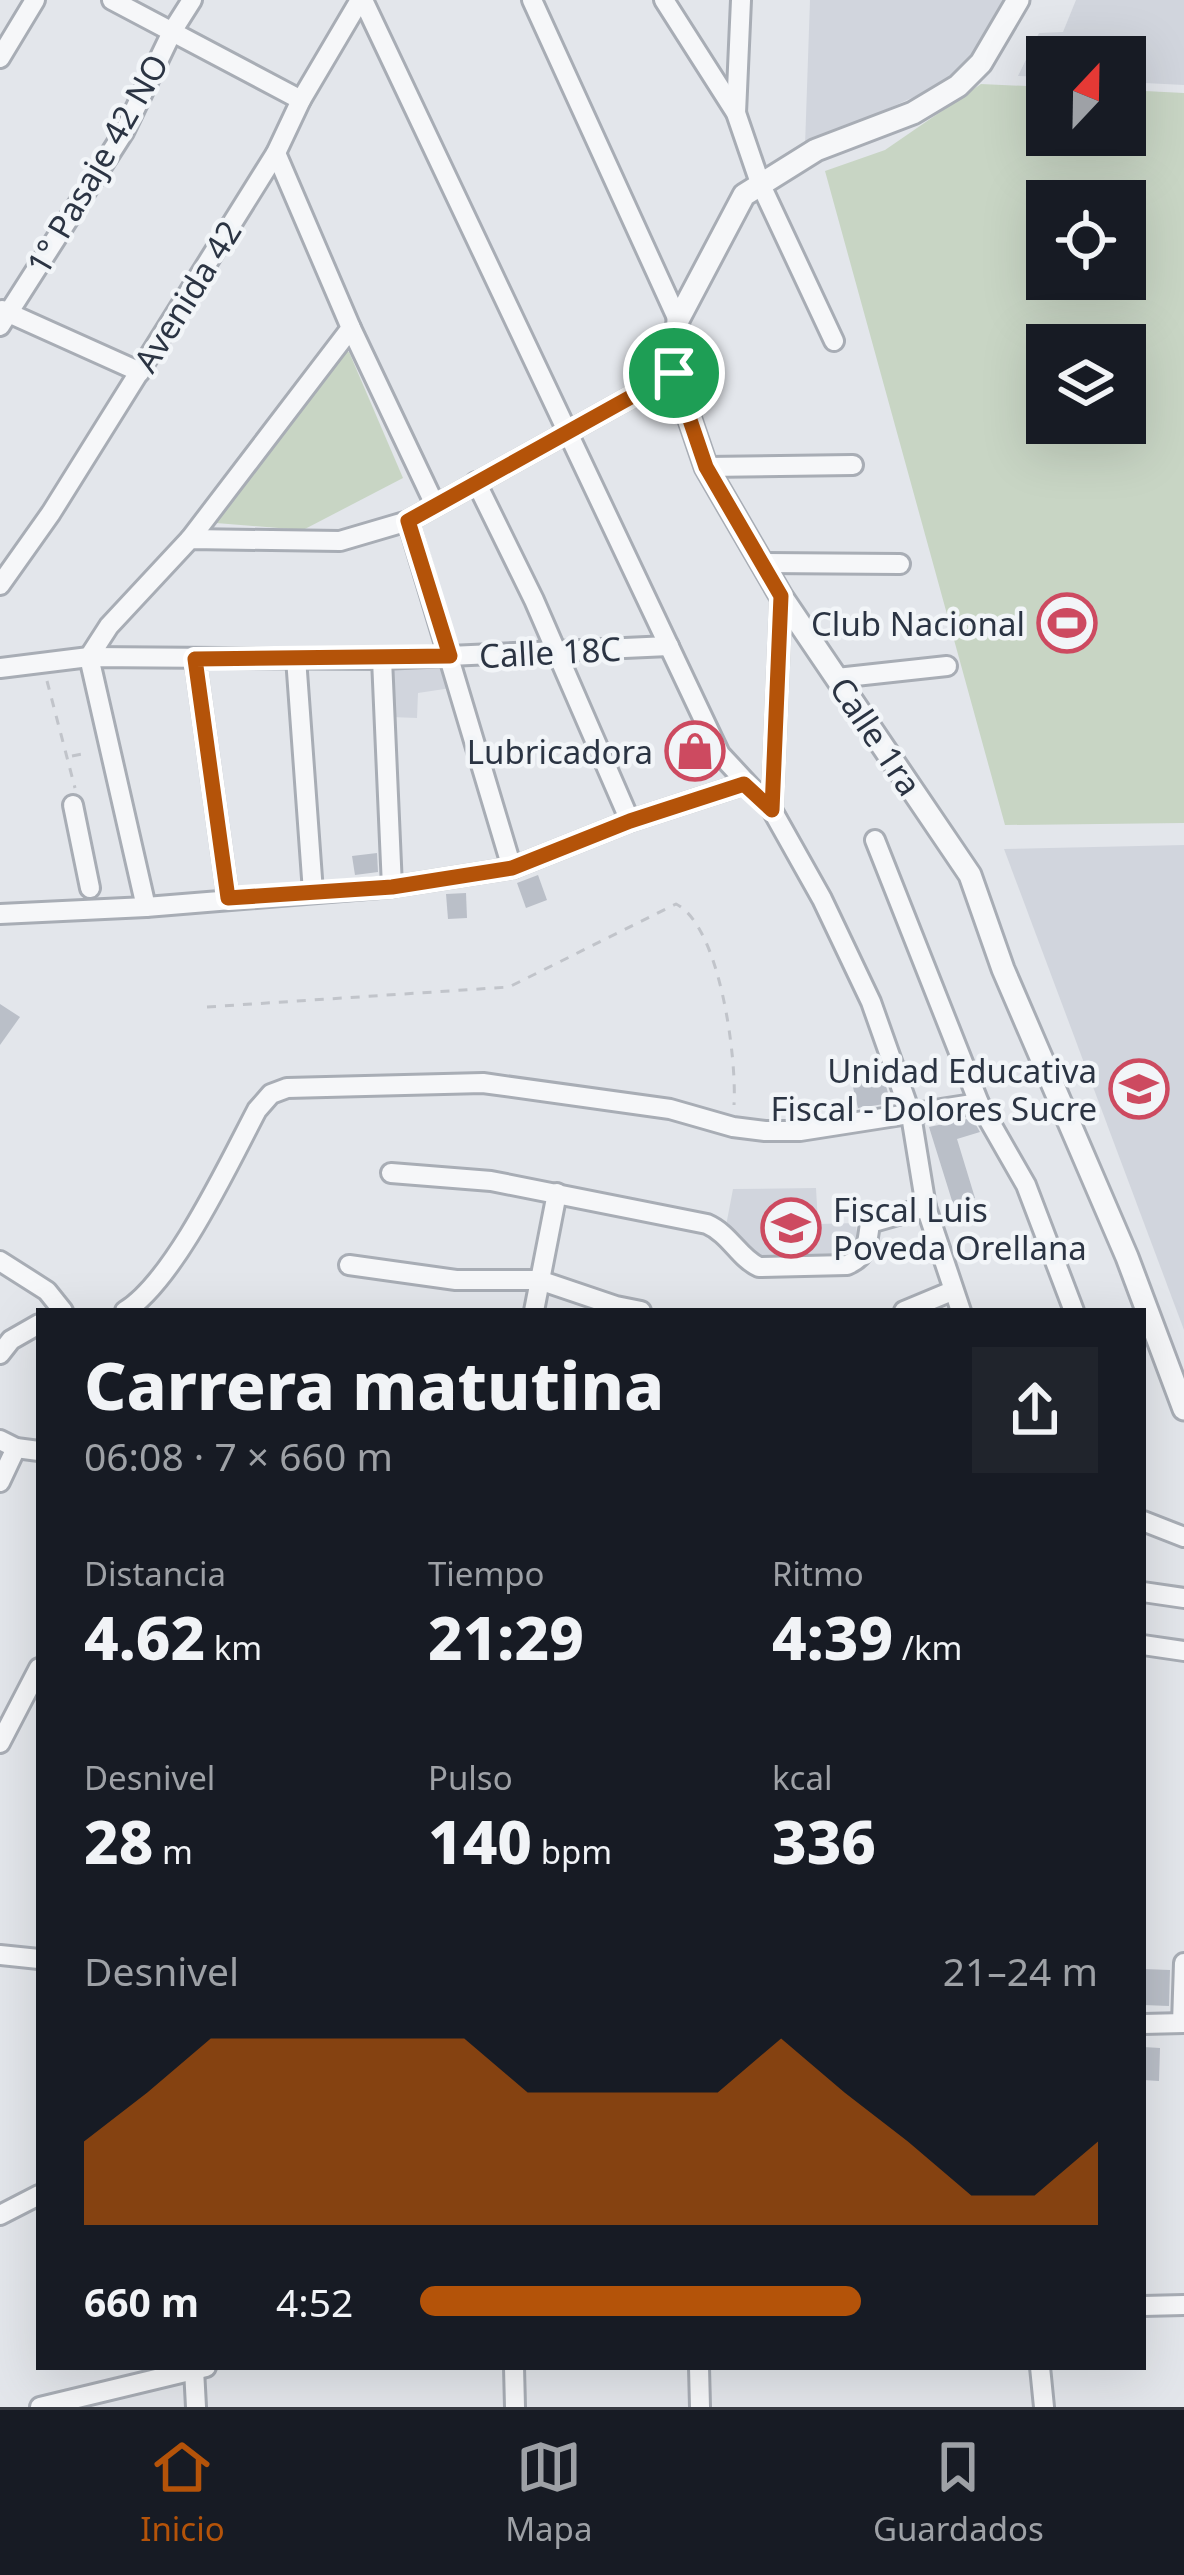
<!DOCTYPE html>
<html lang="es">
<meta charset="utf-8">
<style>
:root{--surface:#171b24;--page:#20242c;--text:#f1f3f6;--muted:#9ea1a6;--line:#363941;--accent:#b45309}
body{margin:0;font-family:"Noto Sans",sans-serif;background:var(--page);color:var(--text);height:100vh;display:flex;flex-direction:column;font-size:45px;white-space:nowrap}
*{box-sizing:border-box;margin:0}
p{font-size:39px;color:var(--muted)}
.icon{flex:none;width:66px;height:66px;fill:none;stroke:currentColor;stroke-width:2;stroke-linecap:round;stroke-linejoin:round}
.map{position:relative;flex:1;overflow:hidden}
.panel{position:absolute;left:36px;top:1308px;width:1110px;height:1062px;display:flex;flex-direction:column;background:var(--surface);border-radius:0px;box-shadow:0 12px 48px #0002}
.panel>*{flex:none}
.needle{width:78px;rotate:22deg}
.fabs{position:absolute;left:1026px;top:36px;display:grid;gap:24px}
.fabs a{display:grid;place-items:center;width:120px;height:120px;border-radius:0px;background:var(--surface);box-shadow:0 12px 48px #0002;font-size:60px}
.pin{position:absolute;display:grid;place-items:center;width:102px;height:102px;color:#fff;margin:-51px;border:6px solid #fff;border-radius:50%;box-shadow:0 3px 12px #0007}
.round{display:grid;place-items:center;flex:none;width:126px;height:126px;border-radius:0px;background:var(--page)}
.summary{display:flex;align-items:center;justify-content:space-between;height:204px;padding:0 48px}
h1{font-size:66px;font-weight:800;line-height:90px}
.stats{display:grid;grid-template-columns:repeat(3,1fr);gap:18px;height:204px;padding:12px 48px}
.stats div{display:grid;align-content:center}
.stats b{font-size:60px;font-weight:800}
.stats small{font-size:33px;font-weight:400}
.stats p{font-size:33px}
.chart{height:336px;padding:24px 48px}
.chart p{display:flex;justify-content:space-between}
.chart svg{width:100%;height:216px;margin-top:12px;fill:var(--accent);opacity:.7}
ul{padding:0 48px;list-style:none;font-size:39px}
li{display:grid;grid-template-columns:192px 144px 1fr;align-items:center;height:90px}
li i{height:30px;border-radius:15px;background:var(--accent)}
.menu{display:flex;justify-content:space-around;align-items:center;height:168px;border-top:3px solid var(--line);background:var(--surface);font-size:33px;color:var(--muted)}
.menu a{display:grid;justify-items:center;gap:6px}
.menu .current{color:var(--accent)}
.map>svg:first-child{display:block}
.built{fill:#d1d5dd}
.green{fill:#c8d5c4;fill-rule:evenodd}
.building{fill:#babfc8}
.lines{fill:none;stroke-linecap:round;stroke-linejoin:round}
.minor-casing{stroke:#a8adb5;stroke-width:24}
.tertiary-casing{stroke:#a8adb5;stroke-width:27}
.path{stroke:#c1c4ca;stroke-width:3;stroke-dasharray:9 9;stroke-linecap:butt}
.minor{stroke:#f6f7f9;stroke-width:18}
.tertiary{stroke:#f6f7f9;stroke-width:21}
.route-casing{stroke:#fff;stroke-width:24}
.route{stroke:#b45309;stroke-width:15}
.labels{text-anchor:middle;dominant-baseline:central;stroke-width:9;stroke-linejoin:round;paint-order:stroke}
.street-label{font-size:33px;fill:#2b3443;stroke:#f2f5f8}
.poi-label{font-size:33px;fill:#2b3443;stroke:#f2f5f8;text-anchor:end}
</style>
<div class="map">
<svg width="1184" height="2407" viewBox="0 0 1184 2407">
<rect width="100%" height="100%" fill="#e3e6eb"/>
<!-- built -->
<g class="built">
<polygon points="810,0 1003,0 978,52 956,78 805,146"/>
<polygon points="1076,0 1184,0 1184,85 1125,82 1125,57 1047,57 1047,77 1018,76 1039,33 1063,32"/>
<polygon points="445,664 451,688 418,693 417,718 391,717 391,666"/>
<polygon points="1184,845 1184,1330 1004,849"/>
<polygon points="816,1188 818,1224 856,1223 859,1259 760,1265 725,1231 733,1189"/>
</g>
<!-- green -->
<g class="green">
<path d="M981 84 1047 87V135H1125V90L1184 93V823L1005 825 825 171 885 150ZM1125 201V279H1047V201ZM1047 345H1125V423H1047Z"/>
<polygon points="340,351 349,352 403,478 303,530 216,523"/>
</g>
<!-- building -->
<g class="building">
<polygon points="698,738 707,759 690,765 682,744"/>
<polygon points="377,853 378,872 355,875 352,856"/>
<polygon points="538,875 547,900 526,908 517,883"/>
<polygon points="466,893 467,918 448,919 446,894"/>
<polygon points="0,1004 20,1017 0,1045"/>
<polygon points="883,1076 891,1103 858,1108 852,1083"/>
<polygon points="972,1118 980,1132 957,1139 975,1198 953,1204 929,1127"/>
<polygon points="1143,1969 1170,1970 1169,2006 1143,2005"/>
<polygon points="1143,2047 1160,2048 1159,2081 1143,2080"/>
</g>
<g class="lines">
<!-- minor casing -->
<g class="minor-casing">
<g id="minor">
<polyline points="112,0 301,100"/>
<polyline points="363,0 720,754 772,810 822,899 871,1002 911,1115 926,1207 961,1311"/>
<polyline points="532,0 678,320"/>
<polyline points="664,0 736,113 760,183 834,341"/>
<polyline points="0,58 35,0"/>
<polyline points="736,113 741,0"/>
<polyline points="276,153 351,328 435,505"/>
<polyline points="2,310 140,372"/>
<polyline points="0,326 124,132 173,30 192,0"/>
<polyline points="706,467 853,465"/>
<polyline points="476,482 534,600 630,821"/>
<polyline points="408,521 512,868"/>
<polyline points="190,539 351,328"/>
<polyline points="764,563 900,564"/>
<polyline points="0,585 51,513 276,153 301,100 360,0"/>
<polyline points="89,657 109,626 190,539 340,541 408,521 674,373"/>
<polyline points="89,657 146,907"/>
<polyline points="296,658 313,892"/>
<polyline points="195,659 228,898"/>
<polyline points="382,659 392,887"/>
<polyline points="0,668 89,657 382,659 669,646"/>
<polyline points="837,678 947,666"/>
<polyline points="73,805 90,888"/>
<polyline points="772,810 781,596"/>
<polyline points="875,840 979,1103 1026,1185 1074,1311"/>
<polyline points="0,914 146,907 392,887 512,868 630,821 744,784"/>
<path d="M391 1173 491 1181 707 1224C730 1234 739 1258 759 1267L847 1265C868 1256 867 1244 870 1223L926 1207"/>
<polyline points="0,1261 47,1291 63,1311"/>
<polyline points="349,1265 456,1280 539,1280 616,1306 641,1311"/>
<path d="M125 1311C174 1281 229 1163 257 1110L271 1094 287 1088 483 1083 670 1109 733 1127 765 1131H800L979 1103"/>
<polyline points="534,1311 557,1193"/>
<polyline points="904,1311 952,1291"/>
<polyline points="0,1354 11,1340 39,1324"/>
<polyline points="0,1440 16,1448 39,1451"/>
<polyline points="0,1482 16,1448"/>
<polyline points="1143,1521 1184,1537"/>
<polyline points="1143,1592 1184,1598"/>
<polyline points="1143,1645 1184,1651"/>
<polyline points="0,1743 39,1668"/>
<polyline points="0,1955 39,1959"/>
<polyline points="1182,2023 1184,1963"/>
<polyline points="1143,2024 1184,2023"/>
<polyline points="0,2215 39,2195"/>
<polyline points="1143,2306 1184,2305"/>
<polyline points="514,2367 515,2407"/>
<polyline points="699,2367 700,2407"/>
<polyline points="1040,2367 1044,2407"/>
<polyline points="194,2369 196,2407"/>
<polyline points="40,2407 206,2367"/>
</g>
</g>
<!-- tertiary casing -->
<g class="tertiary-casing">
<polyline id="tertiary" points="1018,0 981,63 958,86 913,113 816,150 744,195 678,320 674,373 706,467 781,596 970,875 1003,969 1127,1257 1184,1409"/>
</g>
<!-- path -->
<g class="path">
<polyline points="47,681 75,788"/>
<polyline points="72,756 88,753"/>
<path d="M207 1007 509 987 676 904C720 926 737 1058 734 1105"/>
</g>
<!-- minor -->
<use href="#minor" class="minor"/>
<!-- tertiary -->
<use href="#tertiary" class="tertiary"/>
</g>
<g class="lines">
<!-- route casing -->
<g class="route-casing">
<polygon id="route" points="674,373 706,467 781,596 772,810 744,784 630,821 512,868 392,887 228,898 195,659 450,656 408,521"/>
</g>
<!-- route -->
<use href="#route" class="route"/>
</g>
<!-- icons -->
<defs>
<g id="stadium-ring" transform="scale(3)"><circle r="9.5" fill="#f2f5f8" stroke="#cd4a60" stroke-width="1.5"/><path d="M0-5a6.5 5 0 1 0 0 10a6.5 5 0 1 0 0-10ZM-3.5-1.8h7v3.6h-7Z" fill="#cd4a60"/></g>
<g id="shop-ring" transform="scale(3)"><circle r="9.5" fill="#f2f5f8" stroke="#cd4a60" stroke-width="1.5"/><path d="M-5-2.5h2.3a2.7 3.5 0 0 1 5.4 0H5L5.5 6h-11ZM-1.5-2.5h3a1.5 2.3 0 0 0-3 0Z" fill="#cd4a60"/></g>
<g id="school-ring" transform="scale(3)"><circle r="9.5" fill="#f2f5f8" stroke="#cd4a60" stroke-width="1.5"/><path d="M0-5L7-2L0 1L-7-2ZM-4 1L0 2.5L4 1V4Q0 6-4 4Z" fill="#cd4a60"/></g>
</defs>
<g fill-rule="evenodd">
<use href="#stadium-ring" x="1067" y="623"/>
<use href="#shop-ring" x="695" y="751"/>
<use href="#school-ring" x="1139" y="1089"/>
<use href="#school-ring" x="791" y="1228"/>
</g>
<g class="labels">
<!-- street labels -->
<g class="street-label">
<text transform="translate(97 164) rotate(-60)">1° Pasaje 42 NO</text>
<text transform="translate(187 296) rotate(-58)">Avenida 42</text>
<text transform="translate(550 652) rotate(-3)">Calle 18C</text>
<text transform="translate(876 736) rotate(56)">Calle 1ra</text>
</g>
<!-- poi labels -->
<g class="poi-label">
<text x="1025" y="623">Club Nacional</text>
<text x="653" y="751">Lubricadora</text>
<text x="1097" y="1070">Unidad Educativa<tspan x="1097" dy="38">Fiscal - Dolores Sucre</tspan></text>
<text x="833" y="1209" text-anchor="start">Fiscal Luis<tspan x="833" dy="38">Poveda Orellana</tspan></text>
</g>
</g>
</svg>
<div class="fabs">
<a><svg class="needle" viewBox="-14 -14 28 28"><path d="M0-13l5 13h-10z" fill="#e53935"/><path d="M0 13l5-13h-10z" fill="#9ea1a6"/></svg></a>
<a><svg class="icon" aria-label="locate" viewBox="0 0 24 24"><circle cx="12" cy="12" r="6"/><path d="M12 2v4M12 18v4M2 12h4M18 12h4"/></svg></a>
<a><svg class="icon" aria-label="layers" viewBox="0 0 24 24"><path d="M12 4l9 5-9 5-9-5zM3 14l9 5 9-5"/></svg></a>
</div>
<div class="pin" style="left:674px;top:373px;background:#1e9e55"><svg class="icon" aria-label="arrive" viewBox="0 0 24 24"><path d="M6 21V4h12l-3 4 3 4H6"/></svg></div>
<section class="panel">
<div class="summary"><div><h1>Carrera matutina</h1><p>06:08 · 7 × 660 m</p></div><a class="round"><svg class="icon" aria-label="share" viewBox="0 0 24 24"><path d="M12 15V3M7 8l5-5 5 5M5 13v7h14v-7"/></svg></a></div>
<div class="stats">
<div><p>Distancia</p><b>4.62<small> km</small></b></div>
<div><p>Tiempo</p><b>21:29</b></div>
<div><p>Ritmo</p><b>4:39<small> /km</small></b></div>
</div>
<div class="stats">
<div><p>Desnivel</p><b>28<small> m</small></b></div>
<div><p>Pulso</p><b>140<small> bpm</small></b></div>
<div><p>kcal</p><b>336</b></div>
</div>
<div class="chart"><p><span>Desnivel</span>21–24 m</p>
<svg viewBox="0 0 160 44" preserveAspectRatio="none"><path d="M0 44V27L10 17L20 6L30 6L40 6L50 6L60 6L70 17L80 17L90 17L100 17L110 6L120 17L130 27L140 38L150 38L160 27V44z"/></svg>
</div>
<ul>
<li><b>660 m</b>4:52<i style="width:65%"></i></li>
</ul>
</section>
</div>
<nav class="menu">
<a class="current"><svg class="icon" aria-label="home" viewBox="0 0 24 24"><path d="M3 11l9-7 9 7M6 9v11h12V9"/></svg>Inicio</a>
<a><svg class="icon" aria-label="map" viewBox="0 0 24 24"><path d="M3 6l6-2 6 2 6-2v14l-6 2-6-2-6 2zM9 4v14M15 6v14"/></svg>Mapa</a>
<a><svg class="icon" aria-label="saved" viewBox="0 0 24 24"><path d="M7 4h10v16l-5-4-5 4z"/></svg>Guardados</a>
</nav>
